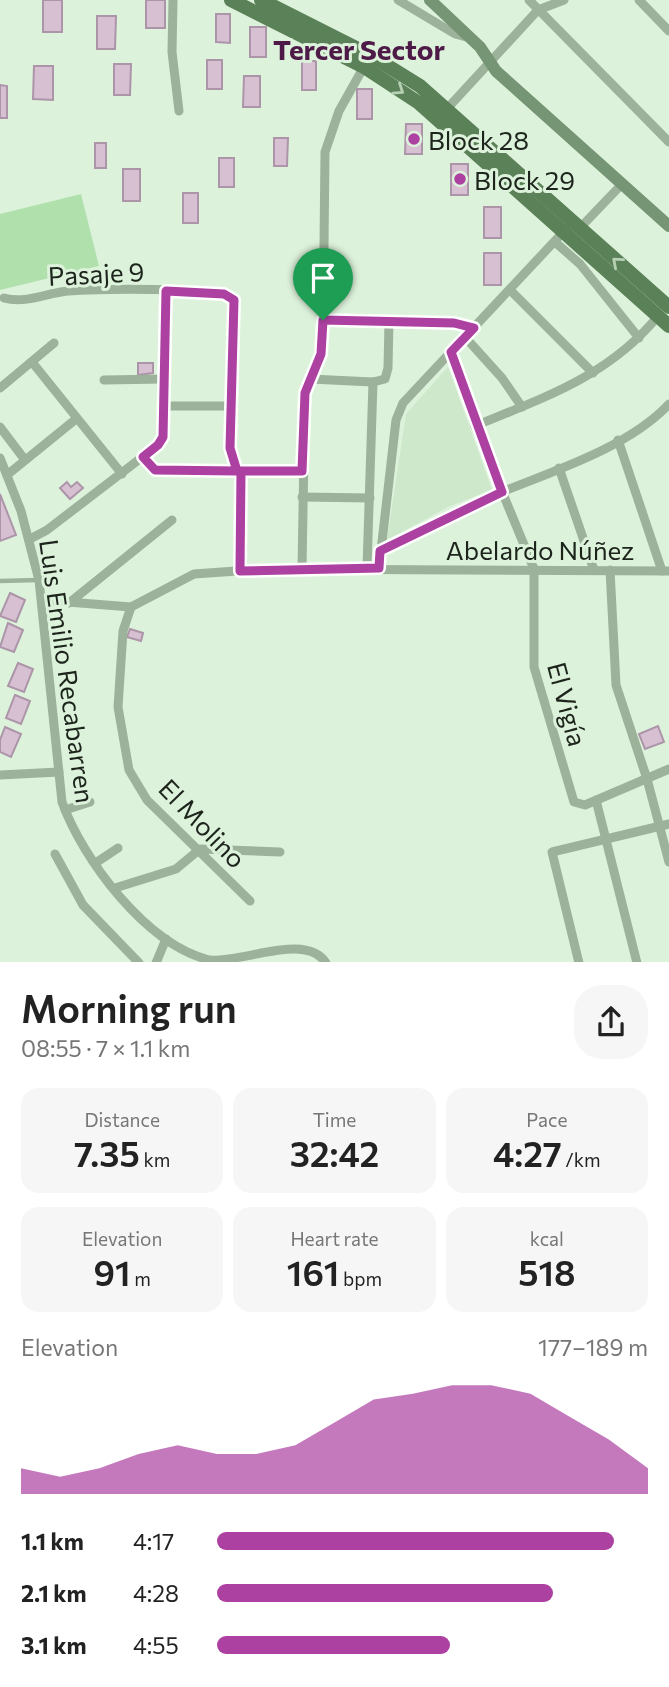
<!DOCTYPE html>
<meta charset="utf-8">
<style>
:root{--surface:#fff;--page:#f6f6f6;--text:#222;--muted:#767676;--accent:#ac41a1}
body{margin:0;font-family:Commissioner,sans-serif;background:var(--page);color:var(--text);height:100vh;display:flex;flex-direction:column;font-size:26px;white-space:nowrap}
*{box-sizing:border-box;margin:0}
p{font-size:23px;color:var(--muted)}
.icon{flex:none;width:38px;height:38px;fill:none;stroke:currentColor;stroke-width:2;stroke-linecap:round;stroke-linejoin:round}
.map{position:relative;height:962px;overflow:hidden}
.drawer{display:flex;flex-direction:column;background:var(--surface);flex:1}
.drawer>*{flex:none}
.pin{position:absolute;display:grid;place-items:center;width:60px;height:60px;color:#fff;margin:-72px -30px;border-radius:50% 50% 50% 0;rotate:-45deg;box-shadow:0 0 7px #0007}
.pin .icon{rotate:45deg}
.round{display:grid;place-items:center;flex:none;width:74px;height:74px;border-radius:28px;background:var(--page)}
.summary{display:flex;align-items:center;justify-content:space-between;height:119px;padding:0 21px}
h1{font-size:38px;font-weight:600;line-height:52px}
.metrics{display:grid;grid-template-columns:repeat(3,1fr);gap:10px;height:119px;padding:7px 21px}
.metrics div{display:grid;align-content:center;border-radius:18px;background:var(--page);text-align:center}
.metrics b{font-size:35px;font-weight:600}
.metrics small{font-size:19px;font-weight:400}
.metrics p{font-size:19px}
.chart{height:196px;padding:14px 21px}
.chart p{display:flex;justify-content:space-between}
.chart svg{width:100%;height:126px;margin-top:7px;fill:var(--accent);opacity:.7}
ul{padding:0 21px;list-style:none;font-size:23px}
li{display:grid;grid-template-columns:112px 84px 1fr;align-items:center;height:52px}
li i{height:18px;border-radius:9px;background:var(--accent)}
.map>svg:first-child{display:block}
.built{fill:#cee8cb}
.green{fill:#b0e1ad}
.building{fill:#d8c0d3;stroke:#ac95a8;stroke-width:2}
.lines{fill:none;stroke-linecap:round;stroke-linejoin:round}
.lane{stroke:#9db29b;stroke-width:4.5}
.street{stroke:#9db29b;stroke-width:9}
.secondary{stroke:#769574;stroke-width:12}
.primary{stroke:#5b8158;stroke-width:14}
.oneway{stroke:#b6d0b4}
.route-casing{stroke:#fff;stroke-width:14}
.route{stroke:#ac41a1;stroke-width:9}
.poi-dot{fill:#ac41a1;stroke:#ddf2db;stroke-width:2.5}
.labels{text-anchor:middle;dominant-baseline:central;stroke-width:6;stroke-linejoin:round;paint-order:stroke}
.poi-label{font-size:26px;fill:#1c241c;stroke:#ddf2db;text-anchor:start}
.street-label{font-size:26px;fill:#1c241c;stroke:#ddf2db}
.neighbourhood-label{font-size:28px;font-weight:bold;fill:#4e1a48;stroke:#ddf2db}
</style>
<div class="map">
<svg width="669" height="963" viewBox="0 0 669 963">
<rect width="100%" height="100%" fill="#ddf2db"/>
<!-- built -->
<polygon class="built" points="448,367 492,490 448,507 387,540 406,414"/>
<!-- green -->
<polygon class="green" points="81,194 99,266 0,290 0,214"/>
<!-- building -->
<g class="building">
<rect x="43" y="0" width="19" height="32"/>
<rect x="146" y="0" width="19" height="28"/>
<polygon points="216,14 230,14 230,43 216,42"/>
<polygon points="97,16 116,16 115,49 97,49"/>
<rect x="250" y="27" width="16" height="30"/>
<rect x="207" y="60" width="15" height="29"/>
<rect x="302" y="61" width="14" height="29"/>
<polygon points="114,64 131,64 130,95 114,95"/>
<polygon points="34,66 53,66 53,100 33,99"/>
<polygon points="244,76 260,76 260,107 243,107"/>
<polygon points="0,85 7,86 7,118 0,118"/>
<rect x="357" y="89" width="15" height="30"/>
<polygon points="406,124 422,124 422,154 405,154"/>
<polygon points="274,138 288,138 287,166 274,166"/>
<rect x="95" y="143" width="11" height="25"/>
<rect x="219" y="158" width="15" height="29"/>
<rect x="451" y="164" width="17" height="31"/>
<rect x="123" y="169" width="17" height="32"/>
<rect x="183" y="193" width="15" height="30"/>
<rect x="484" y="207" width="17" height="31"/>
<rect x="484" y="253" width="17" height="32"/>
<polygon points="138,363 153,363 153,373 138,375"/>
<polygon points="67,482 71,487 77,482 83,488 70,499 60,488"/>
<polygon points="0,494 16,535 0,541"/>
<polygon points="10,593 25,600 16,622 0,616"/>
<polygon points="8,623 23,630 14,652 0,647"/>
<polygon points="130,629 143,633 141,641 127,637"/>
<polygon points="18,663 33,669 24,692 8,686"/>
<polygon points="15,695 30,701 21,724 6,718"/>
<polygon points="658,726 664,742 645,749 639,734"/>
<polygon points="5,727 21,734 11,757 0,752 0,740"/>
</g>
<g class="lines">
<!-- lane -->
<polyline class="lane" points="0,581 38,580"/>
<!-- street -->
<g class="street">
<polyline points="173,0 172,52 179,111"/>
<polyline points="398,0 455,34 470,38"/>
<polyline points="529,0 669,142"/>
<polyline points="639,0 669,31"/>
<polyline points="444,112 538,10 564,0"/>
<polyline points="579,229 622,184"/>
<polyline points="555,242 580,264 639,338"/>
<polyline points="510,290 593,373"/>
<path d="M4 298C26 304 46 293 68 291 99 289 208 287 232 297L230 448 237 471"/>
<polyline points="323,320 454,323 474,328"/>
<polyline points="465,337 502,378 522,407"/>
<polyline points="451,352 475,426 534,569 534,667 574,802 585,805 669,769"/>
<polyline points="32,362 122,474"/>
<polyline points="310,379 373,382 385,379 388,368 389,321"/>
<polyline points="104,380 164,379"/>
<polyline points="0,388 54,343"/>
<polyline points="163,406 231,406"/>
<path d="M475 426C545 397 609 376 658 316"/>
<polyline points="0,427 25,460"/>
<polyline points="618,440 662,571"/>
<path d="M0 458 21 511 39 580 62 802C83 860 146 944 209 960 244 963 306 932 326 963"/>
<polyline points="143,458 155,470 302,471"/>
<polyline points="559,468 594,570"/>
<polyline points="7,475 76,419"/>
<polyline points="302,497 370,498"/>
<polyline points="30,539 47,530 158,445 163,437 166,291"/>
<path d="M379 551C413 534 445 516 480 501 539 475 624 452 669 404"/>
<polyline points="367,568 373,382"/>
<polyline points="379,568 396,420 403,403 567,228"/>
<polyline points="302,569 305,393 317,366 323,339 325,152 339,111 366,63"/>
<polyline points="610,570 616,685 647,779 669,862"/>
<polyline points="240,571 241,471"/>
<polyline points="42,600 131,607 194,574 265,569 669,571"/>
<polyline points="69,603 172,520"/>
<polyline points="131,607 123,631 118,707 129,770 147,800 250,901"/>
<polyline points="0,775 59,772"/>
<polyline points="596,800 637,963"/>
<polyline points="65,810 90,802"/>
<polyline points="55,854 83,905 139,963"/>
<polyline points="97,862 118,848"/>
<polyline points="115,888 176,869 200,849 280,852"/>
<polyline points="156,963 166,939"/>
<polyline points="579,963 552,852 669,824"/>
</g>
<!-- secondary -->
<polyline class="secondary" points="430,0 480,47 496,71 669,226"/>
<!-- primary -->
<g class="primary">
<polyline points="231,0 364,67 419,103 669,326"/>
<polyline points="261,0 370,55 420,86 669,307"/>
</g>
</g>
<!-- one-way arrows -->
<defs><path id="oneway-chevron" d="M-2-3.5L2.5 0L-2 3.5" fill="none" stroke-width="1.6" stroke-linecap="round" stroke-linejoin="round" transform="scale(1.75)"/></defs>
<g class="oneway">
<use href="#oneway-chevron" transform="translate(399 90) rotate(34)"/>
<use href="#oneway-chevron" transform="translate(617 262) rotate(-139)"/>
</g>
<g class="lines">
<!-- route casing -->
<g class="route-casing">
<polyline id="route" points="323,320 321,354 305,393 302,471 237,471 230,448 234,300 224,294 166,291 163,437 158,445 143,457 155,470 237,471 241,471 240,571 379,568 380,551 502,492 451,352 474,328 454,323 323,320"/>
</g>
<!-- route -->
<use href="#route" class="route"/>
</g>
<!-- markers -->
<g class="poi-dot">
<circle cx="414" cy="139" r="7"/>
<circle cx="460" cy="179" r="7"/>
</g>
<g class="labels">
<!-- poi labels -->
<g class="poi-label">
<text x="428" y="139">Block 28</text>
<text x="474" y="179">Block 29</text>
</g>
<!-- street labels -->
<g class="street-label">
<text transform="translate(96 273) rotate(-3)">Pasaje 9</text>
<text x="540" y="549">Abelardo Núñez</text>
<text transform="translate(68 671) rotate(82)">Luis Emilio Recabarren</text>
<text transform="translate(568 704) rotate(75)">El Vigía</text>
<text transform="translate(203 823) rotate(46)">El Molino</text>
</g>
<!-- neighbourhood labels -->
<g class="neighbourhood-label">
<text x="359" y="49">Tercer Sector</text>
</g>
</g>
</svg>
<div class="pin" style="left:323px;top:320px;background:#1e9e55"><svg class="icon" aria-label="arrive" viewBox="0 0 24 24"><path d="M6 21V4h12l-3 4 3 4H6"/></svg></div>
</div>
<section class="drawer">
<div class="summary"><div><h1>Morning run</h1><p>08:55 · 7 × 1.1 km</p></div><a class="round"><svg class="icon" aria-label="share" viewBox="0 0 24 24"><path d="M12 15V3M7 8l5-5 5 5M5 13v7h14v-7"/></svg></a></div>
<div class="metrics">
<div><p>Distance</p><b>7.35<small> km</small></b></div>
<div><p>Time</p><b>32:42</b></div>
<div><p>Pace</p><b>4:27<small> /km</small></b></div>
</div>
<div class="metrics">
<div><p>Elevation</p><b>91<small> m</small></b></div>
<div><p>Heart rate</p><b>161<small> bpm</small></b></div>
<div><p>kcal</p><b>518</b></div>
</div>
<div class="chart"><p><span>Elevation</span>177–189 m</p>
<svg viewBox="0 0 160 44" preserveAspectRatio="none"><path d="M0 44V35L10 38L20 35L30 30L40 27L50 30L60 30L70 27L80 19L90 11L100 9L110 6L120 6L130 9L140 17L150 25L160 35V44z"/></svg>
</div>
<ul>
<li><b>1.1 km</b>4:17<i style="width:92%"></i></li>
<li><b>2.1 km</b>4:28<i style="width:78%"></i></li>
<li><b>3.1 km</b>4:55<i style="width:54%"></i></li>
</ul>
</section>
